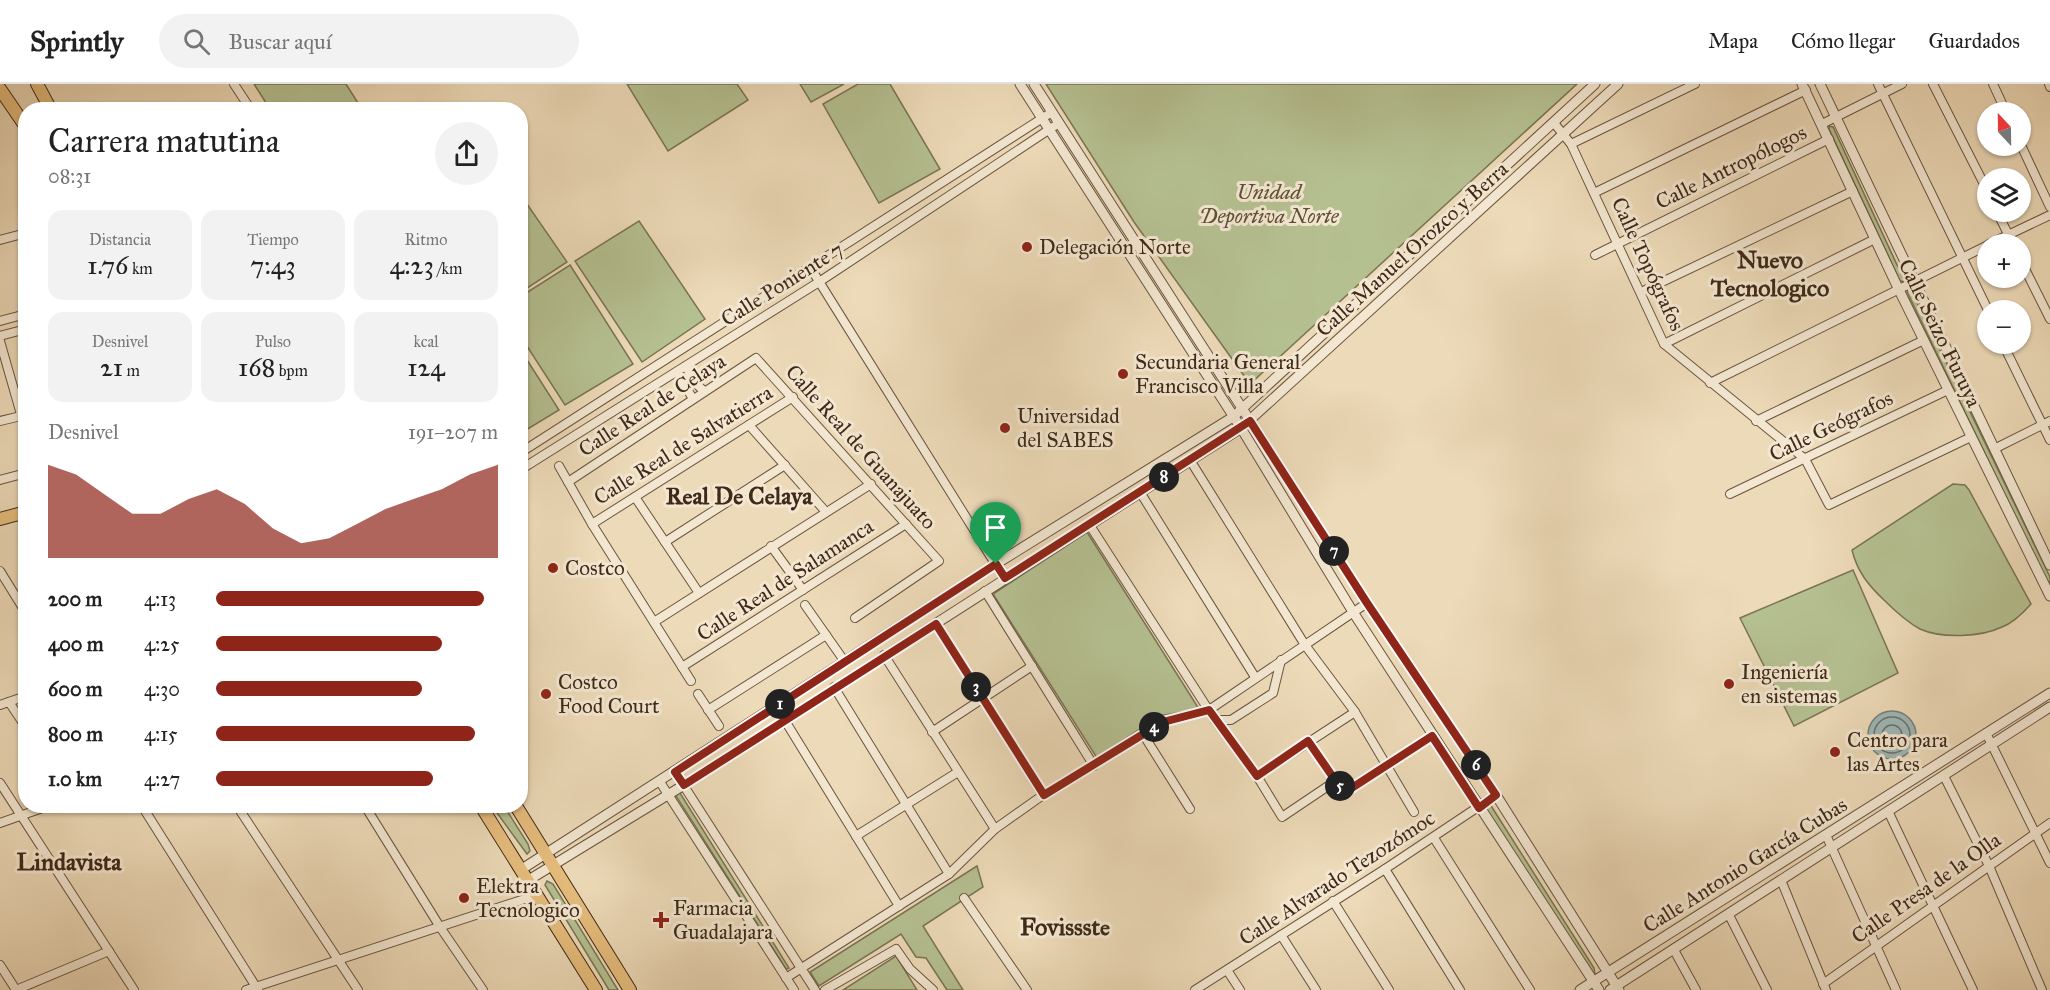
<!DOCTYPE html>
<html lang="es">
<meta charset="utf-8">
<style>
:root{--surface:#fff;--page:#f2f2f2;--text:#222;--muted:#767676;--line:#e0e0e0;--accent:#8f2418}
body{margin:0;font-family:"IM FELL Great Primer",serif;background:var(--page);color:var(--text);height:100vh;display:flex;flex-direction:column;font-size:22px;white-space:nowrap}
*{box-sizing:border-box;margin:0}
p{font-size:20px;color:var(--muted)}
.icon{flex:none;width:33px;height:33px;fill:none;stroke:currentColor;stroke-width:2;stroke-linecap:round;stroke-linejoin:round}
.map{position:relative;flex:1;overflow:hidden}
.panel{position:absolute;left:18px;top:18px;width:510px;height:711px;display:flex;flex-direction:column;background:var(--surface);border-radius:24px;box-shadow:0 2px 4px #0004}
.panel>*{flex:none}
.needle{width:39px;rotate:338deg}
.tools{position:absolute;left:1977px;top:18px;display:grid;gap:12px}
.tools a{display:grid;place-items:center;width:54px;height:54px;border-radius:50%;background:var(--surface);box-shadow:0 2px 4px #0004;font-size:30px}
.pin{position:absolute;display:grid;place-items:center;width:51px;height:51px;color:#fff;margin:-62px -26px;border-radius:50% 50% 50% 0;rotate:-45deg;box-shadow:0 0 6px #0007}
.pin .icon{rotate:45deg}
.km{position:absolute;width:30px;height:30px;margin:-15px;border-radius:50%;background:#222;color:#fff;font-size:16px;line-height:30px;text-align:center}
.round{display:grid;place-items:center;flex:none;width:63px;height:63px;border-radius:32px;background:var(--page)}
.overview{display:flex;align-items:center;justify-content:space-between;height:102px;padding:0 30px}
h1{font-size:33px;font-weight:600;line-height:45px}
.stats{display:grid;grid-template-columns:repeat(3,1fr);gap:9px;height:102px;padding:6px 30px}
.stats div{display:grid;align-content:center;border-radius:15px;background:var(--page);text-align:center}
.stats b{font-size:26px;font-weight:600}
.stats small{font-size:16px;font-weight:400}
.stats p{font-size:16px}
.chart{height:168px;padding:12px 30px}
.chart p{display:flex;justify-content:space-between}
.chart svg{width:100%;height:108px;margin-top:6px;fill:var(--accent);opacity:.7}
ul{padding:0 30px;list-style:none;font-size:20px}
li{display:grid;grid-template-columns:96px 72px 1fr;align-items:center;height:45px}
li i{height:15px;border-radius:8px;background:var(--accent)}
header{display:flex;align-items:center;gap:36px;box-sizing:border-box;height:84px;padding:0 30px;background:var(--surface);border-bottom:2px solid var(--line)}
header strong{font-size:28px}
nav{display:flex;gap:33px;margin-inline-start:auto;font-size:21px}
.search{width:420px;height:54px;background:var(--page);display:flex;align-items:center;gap:15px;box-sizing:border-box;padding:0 21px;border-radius:33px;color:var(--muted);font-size:22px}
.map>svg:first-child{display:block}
.green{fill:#b5c091;stroke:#7a7454;stroke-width:1.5}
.water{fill:#9cb8b8;stroke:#777f78;stroke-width:1.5}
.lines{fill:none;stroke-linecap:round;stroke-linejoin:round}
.shore{stroke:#6e7068;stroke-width:1.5}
.minor-casing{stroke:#6a5540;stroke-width:10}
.tertiary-casing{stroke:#6a5540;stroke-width:11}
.primary-casing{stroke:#3f2918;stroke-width:14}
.minor{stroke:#f3e7d1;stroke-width:8}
.tertiary{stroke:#f3e7d1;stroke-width:9}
.primary{stroke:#e6bd7c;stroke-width:12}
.route-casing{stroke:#fff;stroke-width:12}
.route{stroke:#8f2418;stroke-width:8}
.poi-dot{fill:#8f2418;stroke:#f3e7d1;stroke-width:2}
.labels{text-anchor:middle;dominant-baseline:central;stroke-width:6;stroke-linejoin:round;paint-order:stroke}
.street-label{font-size:21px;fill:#3f2918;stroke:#f3e7d1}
.park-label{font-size:21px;font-style:italic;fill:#5c4f36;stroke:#f3e7d1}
.poi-label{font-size:21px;fill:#3f2918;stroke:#f3e7d1;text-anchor:start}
.quarter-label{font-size:24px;font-weight:bold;fill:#3f2918;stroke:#f3e7d1}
</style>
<header>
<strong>Sprintly</strong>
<div class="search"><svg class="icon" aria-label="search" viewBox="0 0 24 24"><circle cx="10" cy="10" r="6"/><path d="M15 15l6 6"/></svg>Buscar aquí</div>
<nav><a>Mapa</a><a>Cómo llegar</a><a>Guardados</a></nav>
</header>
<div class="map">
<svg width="2050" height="906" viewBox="0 0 2050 906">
<rect width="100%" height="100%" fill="#eddab8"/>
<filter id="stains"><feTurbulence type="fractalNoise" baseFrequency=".00333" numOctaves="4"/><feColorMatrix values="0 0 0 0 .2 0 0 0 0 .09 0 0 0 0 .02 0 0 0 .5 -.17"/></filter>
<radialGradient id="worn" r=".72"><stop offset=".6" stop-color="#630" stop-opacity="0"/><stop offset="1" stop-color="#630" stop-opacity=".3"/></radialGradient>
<!-- green -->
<g class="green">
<polygon points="254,0 346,0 358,19 347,25 270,25"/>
<polygon points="627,0 737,0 748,16 668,67"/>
<polygon points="800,0 844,0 811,18"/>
<polygon points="858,0 890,0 940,85 879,119 823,20"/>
<polygon points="1046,0 1577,0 1250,300 1134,138"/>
<polygon points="1829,42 1833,43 1905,198 1900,197 1829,45"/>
<polygon points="520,110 567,178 521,208 520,208"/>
<polygon points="639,137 705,235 642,278 575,177"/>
<polygon points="570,181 633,280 565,321 521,253 520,213"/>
<polygon points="1908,205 1911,206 2050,493 2050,504 1907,208"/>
<polygon points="520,265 559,326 521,349 520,349"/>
<path d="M1953 400 1965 401 1969 406 2031 520C2023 529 2013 539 2002 543 1981 553 1942 555 1920 545 1907 538 1894 526 1884 516 1868 501 1857 487 1852 466Z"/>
<polygon points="1087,448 1199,625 1159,632 1097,674 993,510"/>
<polygon points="1853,486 1898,589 1794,642 1740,534"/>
<polygon points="677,709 680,709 789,884 786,885 676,712"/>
<polygon points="1488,717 1594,884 1595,890 1589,887 1484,722"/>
<polygon points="492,722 504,722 528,760 530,767 527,770"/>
<polygon points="977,782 983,803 923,842 963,906 947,906 926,874 916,873 901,850 819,902 810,888"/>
<polygon points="547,797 553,800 618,906 609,906 545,801"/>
<polygon points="896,872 917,906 843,906"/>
</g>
<!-- water -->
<circle class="water" cx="1892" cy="651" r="24"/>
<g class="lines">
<!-- shore -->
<g class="shore">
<circle cx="1892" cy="651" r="18"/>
<circle cx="1892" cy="651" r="10"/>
</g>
<!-- minor casing -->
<g class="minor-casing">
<g id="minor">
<polyline points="234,0 251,26"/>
<polyline points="1878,0 1988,226"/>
<polyline points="1933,0 1988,108"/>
<polyline points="1993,0 2006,28"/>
<polyline points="2049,0 2050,3"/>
<polyline points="1554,39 1571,60 1664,260 1805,375 1829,421 1971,353"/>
<polyline points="1822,40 1902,0"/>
<polyline points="2020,59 2050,123"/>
<polyline points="1571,60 1695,0"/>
<polyline points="1594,109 1806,6"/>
<polyline points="1997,128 2013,160"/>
<polyline points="0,156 26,149"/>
<polyline points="1989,160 2050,131"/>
<polyline points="1595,171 1829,55"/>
<polyline points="2020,175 2050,235"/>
<polyline points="810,183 1004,494"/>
<polyline points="1641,208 1853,107"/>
<polyline points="0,237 26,230"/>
<polyline points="0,252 26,245"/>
<polyline points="0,257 26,348"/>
<polyline points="1664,260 1875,155"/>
<polyline points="2003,260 2050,356"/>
<polyline points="686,282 693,297 704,307"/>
<polyline points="677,288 693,315"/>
<polyline points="1710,299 1988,161"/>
<polyline points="0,337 21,332"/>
<polyline points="1756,337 1924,256"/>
<polyline points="749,341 826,428"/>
<polyline points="1996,364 2050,337"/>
<polyline points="520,369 1052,28"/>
<polyline points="1190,376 1305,561 1355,628 1414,728"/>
<polyline points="559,382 592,440 691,597"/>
<polyline points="520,386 819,198 1059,39"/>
<polyline points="0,396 26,389"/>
<polyline points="568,398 756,274 939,477 855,534"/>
<polyline points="1140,408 1255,593"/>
<polyline points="1730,410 1948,306"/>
<polyline points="635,413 699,509"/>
<polyline points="592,440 793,313"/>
<polyline points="1089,440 1215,636 1257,692 1282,733 1337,696"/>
<polyline points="665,458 785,381"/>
<polyline points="771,462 803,506"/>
<polyline points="0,487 26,529"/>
<polyline points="985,507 1094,682"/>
<polyline points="805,521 845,578"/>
<polyline points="654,538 871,400"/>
<polyline points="936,540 1043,711"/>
<polyline points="884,571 995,745"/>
<polyline points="682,583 906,440"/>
<polyline points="834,603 949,790"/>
<polyline points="698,610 719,642"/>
<polyline points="9,618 25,642"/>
<polyline points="0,621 26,612"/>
<polyline points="708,626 826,551"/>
<polyline points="784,635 899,822"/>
<polyline points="1215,636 1231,636 1273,609 1281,576"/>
<polyline points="932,648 1032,582"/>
<polyline points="1986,649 2050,779"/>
<polyline points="1143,650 1190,725"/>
<polyline points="1308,657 1344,709 1432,652"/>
<polyline points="675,688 815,906"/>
<polyline points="1257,692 1355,628"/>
<polyline points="1944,692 1989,782 2042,906"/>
<polyline points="660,698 794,906"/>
<polyline points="0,699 134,906"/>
<polyline points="142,722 258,906"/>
<polyline points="237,722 358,906"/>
<polyline points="365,722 440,843 483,906"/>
<polyline points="1888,727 1973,906"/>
<polyline points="0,739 48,722"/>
<polyline points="1826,751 1896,906"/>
<polyline points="856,752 958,688"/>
<polyline points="1434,754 1530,906"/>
<polyline points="1385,785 1460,906"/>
<polyline points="1781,796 1826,906"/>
<polyline points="964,814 1027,906"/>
<polyline points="1333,817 1389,906"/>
<polyline points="1729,831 1767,906"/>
<polyline points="1281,851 1316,906"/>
<polyline points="1674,866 1696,906"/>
<polyline points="0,881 16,906"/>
<polyline points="1227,886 1240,906"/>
<polyline points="786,894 949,790 995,745 1043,711 1163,638 1209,626 1367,519"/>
<polyline points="1823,900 2050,739"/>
<polyline points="16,906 109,867"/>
<polyline points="246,906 537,811"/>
<polyline points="825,906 896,865 910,885 933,906"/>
<polyline points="1195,906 1385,785 1496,711"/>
</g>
</g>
<!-- tertiary casing -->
<g class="tertiary-casing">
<g id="tertiary">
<polyline points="1020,0 1241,344 1353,528 1599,906"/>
<polyline points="1034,0 1367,519 1496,711 1619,906"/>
<polyline points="1802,0 1898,204 2050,512"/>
<polyline points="1820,0 2050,481"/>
<polyline points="522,785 996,480 1233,333 1595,0"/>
<polyline points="527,797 684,701 1241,344 1618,0"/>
<polyline points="1580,906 2050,609"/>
<polyline points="1610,906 2050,623"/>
</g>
</g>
<!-- primary casing -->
<g class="primary-casing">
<g id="primary">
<polyline points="37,0 51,26"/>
<polyline points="0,5 26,43"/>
<polyline points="0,435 26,428"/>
<polyline points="481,722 596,906"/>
<polyline points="516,722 630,906"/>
</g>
</g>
<!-- minor -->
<use href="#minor" class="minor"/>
<!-- tertiary -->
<use href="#tertiary" class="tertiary"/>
<!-- primary -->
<use href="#primary" class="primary"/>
</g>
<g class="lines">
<!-- route casing -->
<g class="route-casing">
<polygon id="route" points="1250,337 1367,519 1496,711 1479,724 1432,652 1344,709 1308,657 1257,692 1209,626 1163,638 1044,711 936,540 684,701 675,688 996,480 1005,494"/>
</g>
<!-- route -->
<use href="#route" class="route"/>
</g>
<!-- markers -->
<g class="poi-dot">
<circle cx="1027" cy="163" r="6"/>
<circle cx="1123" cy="290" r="6"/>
<circle cx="1005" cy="344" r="6"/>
<circle cx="553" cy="484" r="6"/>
<circle cx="1729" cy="600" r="6"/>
<circle cx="546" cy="610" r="6"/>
<circle cx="1835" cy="668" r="6"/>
<circle cx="464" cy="814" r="6"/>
<path d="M658 827h6v6h6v6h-6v6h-6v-6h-6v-6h6z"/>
</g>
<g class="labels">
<!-- street labels -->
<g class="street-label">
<text transform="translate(1731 83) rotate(-26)">Calle Antropólogos</text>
<text transform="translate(1412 165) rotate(-42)">Calle Manuel Orozco y Berra</text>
<text transform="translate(1648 180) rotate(65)">Calle Topógrafos</text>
<text transform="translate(782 200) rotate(-32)">Calle Poniente 7</text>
<text transform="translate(1940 249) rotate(64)">Calle Seizo Furuya</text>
<text transform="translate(652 321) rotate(-33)">Calle Real de Celaya</text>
<text transform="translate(1831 342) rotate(-26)">Calle Geógrafos</text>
<text transform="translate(683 361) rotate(-32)">Calle Real de Salvatierra</text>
<text transform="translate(861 363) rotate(48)">Calle Real de Guanajuato</text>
<text transform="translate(785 496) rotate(-33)">Calle Real de Salamanca</text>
<text transform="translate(1745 781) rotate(-32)">Calle Antonio García Cubas</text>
<text transform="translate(1337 794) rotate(-33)">Calle Alvarado Tezozómoc</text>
<text transform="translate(1926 804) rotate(-35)">Calle Presa de la Olla</text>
</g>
<!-- park labels -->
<g class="park-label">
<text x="1269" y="108">Unidad<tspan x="1269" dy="24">Deportiva Norte</tspan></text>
</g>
<!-- poi labels -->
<g class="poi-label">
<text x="1039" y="163">Delegación Norte</text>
<text x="1135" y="278">Secundaria General<tspan x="1135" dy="24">Francisco Villa</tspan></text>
<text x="1017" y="332">Universidad<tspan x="1017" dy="24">del SABES</tspan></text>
<text x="565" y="484">Costco</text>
<text x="1741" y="588">Ingeniería<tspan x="1741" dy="24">en sistemas</tspan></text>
<text x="558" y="598">Costco<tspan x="558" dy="24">Food Court</tspan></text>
<text x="1847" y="656">Centro para<tspan x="1847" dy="24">las Artes</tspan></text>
<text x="476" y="802">Elektra<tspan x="476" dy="24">Tecnologico</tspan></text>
<text x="673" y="824">Farmacia<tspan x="673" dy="24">Guadalajara</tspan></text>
</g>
<!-- quarter labels -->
<g class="quarter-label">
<text x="1770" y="176">Nuevo<tspan x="1770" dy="28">Tecnologico</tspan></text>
<text x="739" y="412">Real De Celaya</text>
<text x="69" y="778">Lindavista</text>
<text x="1065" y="843">Fovissste</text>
</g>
</g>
<rect width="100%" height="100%" filter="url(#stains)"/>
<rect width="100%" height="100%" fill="url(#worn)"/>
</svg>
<div class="tools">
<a><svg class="needle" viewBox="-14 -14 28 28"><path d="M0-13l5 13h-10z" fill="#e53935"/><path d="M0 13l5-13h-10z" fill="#767676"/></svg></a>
<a><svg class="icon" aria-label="layers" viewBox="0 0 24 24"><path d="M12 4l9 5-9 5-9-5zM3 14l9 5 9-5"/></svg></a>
<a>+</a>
<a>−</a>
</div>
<div class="pin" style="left:996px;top:480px;background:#1e9e55"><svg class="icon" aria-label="arrive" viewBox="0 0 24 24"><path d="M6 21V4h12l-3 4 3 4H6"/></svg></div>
<b class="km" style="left:780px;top:620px">1</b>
<b class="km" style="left:976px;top:603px">3</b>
<b class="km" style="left:1154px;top:643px">4</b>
<b class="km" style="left:1340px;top:702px">5</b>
<b class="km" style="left:1476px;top:681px">6</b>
<b class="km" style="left:1334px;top:467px">7</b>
<b class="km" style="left:1164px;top:393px">8</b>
<section class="panel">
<div class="overview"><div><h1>Carrera matutina</h1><p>08:31</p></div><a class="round"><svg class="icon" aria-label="share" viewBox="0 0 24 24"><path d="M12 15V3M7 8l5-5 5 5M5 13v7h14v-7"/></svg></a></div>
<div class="stats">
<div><p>Distancia</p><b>1.76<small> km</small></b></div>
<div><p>Tiempo</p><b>7:43</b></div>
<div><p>Ritmo</p><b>4:23<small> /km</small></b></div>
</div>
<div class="stats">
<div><p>Desnivel</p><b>21<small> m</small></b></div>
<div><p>Pulso</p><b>168<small> bpm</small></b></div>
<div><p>kcal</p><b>124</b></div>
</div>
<div class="chart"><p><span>Desnivel</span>191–207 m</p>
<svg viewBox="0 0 160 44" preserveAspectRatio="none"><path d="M0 44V6L10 10L20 18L30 26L40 26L50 20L60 16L70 22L80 32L90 38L100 36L110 30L120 24L130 20L140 16L150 10L160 6V44z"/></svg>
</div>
<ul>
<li><b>200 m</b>4:13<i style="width:95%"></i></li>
<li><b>400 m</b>4:25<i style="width:80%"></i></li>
<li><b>600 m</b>4:30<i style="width:73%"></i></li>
<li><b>800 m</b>4:15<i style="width:92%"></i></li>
<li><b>1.0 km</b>4:27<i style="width:77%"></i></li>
</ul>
</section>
</div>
